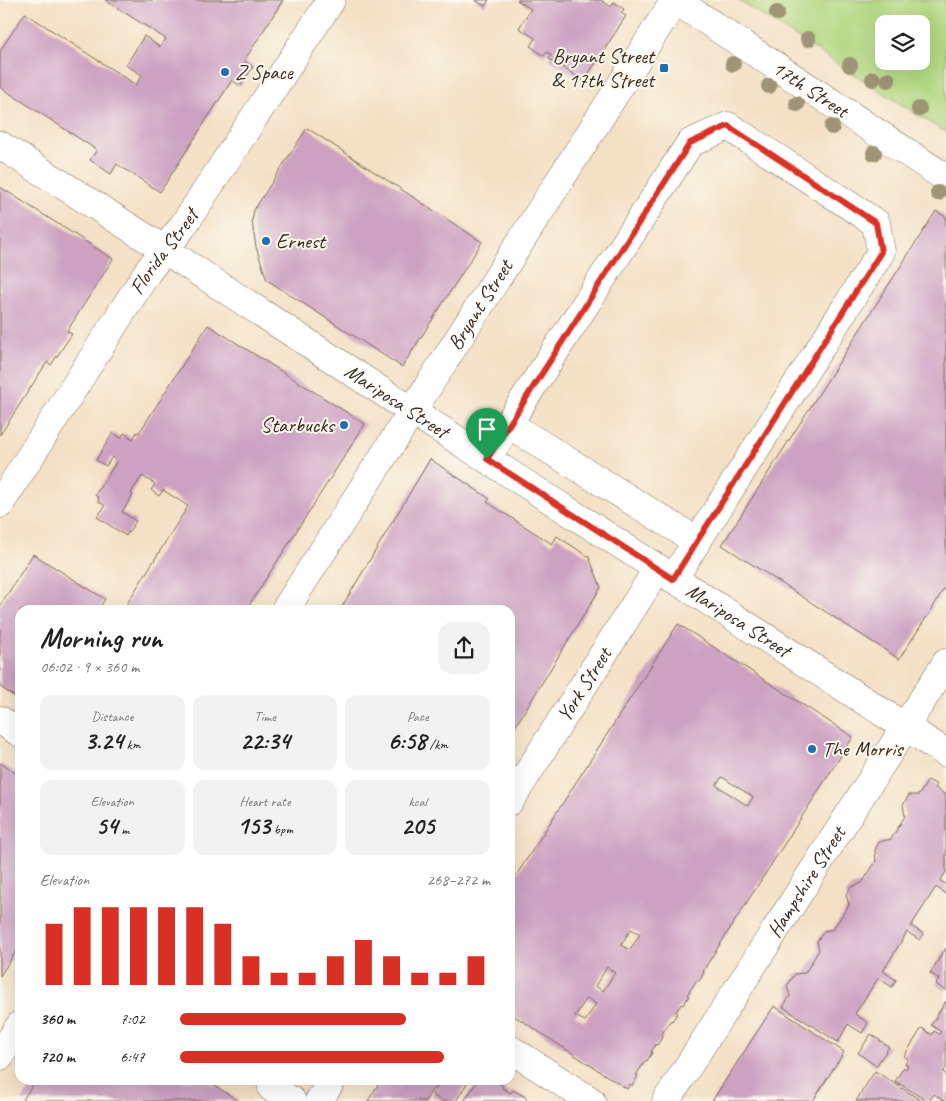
<!DOCTYPE html>
<meta charset="utf-8">
<style>
:root{--surface:#fff;--page:#f2f2f2;--text:#222;--muted:#767676;--accent:#d93025}
body{margin:0;font-family:Caveat,sans-serif;background:var(--page);color:var(--text);height:100vh;display:flex;flex-direction:column;font-size:19px;white-space:nowrap}
*{box-sizing:border-box;margin:0}
p{font-size:16px;color:var(--muted)}
.icon{flex:none;width:28px;height:28px;fill:none;stroke:currentColor;stroke-width:2;stroke-linecap:round;stroke-linejoin:round}
.map{position:relative;flex:1;overflow:hidden}
.side{position:absolute;left:15px;top:605px;width:500px;height:480px;display:flex;flex-direction:column;background:var(--surface);border-radius:15px;box-shadow:0 5px 20px #0002}
.side>*{flex:none}
.buttons{position:absolute;left:875px;top:15px;display:grid;gap:10px}
.buttons a{display:grid;place-items:center;width:55px;height:55px;border-radius:10px;background:var(--surface);box-shadow:0 5px 20px #0002;font-size:25px}
.pin{position:absolute;display:grid;place-items:center;width:42px;height:42px;color:#fff;margin:-51px -21px;border-radius:50% 50% 50% 0;rotate:-45deg;box-shadow:0 0 5px #0007}
.pin .icon{rotate:45deg}
.round{display:grid;place-items:center;flex:none;width:52px;height:52px;border-radius:15px;background:var(--page)}
.headline{display:flex;align-items:center;justify-content:space-between;height:85px;padding:0 25px}
h1{font-size:28px;font-weight:600;line-height:38px}
.metrics{display:grid;grid-template-columns:repeat(3,1fr);gap:8px;height:85px;padding:5px 25px}
.metrics div{display:grid;align-content:center;border-radius:12px;background:var(--page);text-align:center}
.metrics b{font-size:25px;font-weight:600}
.metrics small{font-size:14px;font-weight:400}
.metrics p{font-size:14px}
.chart{height:140px;padding:10px 25px}
.chart p{display:flex;justify-content:space-between}
.chart svg{width:100%;height:90px;margin-top:5px;stroke:var(--accent);stroke-width:6}
ul{padding:0 25px;list-style:none;font-size:16px}
li{display:grid;grid-template-columns:80px 60px 1fr;align-items:center;height:38px}
li i{height:12px;border-radius:6px;background:var(--accent)}
.map>svg:first-child{display:block}
.green{fill:#b2d882;stroke:#768150;fill-rule:evenodd}
.building{fill:#cca1c2;fill-rule:evenodd}
.lines{fill:none;stroke-linecap:round;stroke-linejoin:round}
.minor-casing{stroke:#7c6a58;stroke-width:29}
.minor{stroke:#fff;stroke-width:28}
.tree{fill:#9f9476}
.route-casing{stroke:#fff;stroke-width:10}
.route{stroke:#d93025;stroke-width:6}
.poi-dot{fill:#1f6fb2;stroke:#fbf7ec;stroke-width:2}
.labels{text-anchor:middle;dominant-baseline:central;stroke-width:4;stroke-linejoin:round;paint-order:stroke}
.poi-label{font-size:21px;fill:#3b2a1e;stroke:#fbf7ec;text-anchor:start}
.street-label{font-size:21px;fill:#3b2a1e;stroke:#fbf7ec}
</style>
<div class="map">
<svg width="946" height="1101" viewBox="0 0 946 1101">
<rect width="100%" height="100%" fill="#fbf7ec"/>
<filter id="ink" filterUnits="userSpaceOnUse"><feTurbulence type="fractalNoise" baseFrequency=".02" numOctaves="2"/><feDisplacementMap in="SourceGraphic" scale="10" xChannelSelector="R" yChannelSelector="G"/><feConvolveMatrix kernelMatrix="1 2 1 2 8 2 1 2 1" color-interpolation-filters="sRGB"/></filter>
<filter id="wash" filterUnits="userSpaceOnUse"><feTurbulence type="fractalNoise" baseFrequency=".0096" numOctaves="4" result="noise"/><feDisplacementMap in="SourceGraphic" scale="20" xChannelSelector="R" yChannelSelector="G"/><feGaussianBlur stdDeviation="1.12" result="paint"/><feColorMatrix in="noise" values="0 0 0 0 0 0 0 0 0 0 0 0 0 0 0 0 0 1.4 0 .05"/><feComposite in="paint" operator="in"/></filter>
<g filter="url(#wash)">
<rect width="100%" height="100%" fill="#f4e0c4"/>
<!-- green -->
<path class="green" d="M738 0H946V132L940 129ZM884 24H921V61H884Z"/>
<g id="blocks">
<!-- building -->
<g class="building">
<polygon points="105,0 283,0 244,61 253,67 240,86 232,80 160,192 117,164 111,174 90,160 97,150 0,87 0,51 25,13 136,85 142,75 126,65 144,36 160,47 166,39"/>
<polygon points="475,0 489,0 485,6"/>
<polygon points="517,0 601,0 611,7 614,2 624,9 621,13 626,16 584,81 549,59 551,55 547,52 544,56 530,46 535,38 519,28 531,9"/>
<polygon points="307,128 482,242 402,367 267,280 256,247 252,221 254,210"/>
<polygon points="0,187 113,259 67,331 72,334 51,365 47,362 0,435"/>
<polygon points="936,211 946,217 946,585 932,609 899,659 722,545"/>
<polygon points="208,325 365,424 246,610 123,610 188,506 163,490 159,496 151,490 155,484 142,476 131,493 133,495 122,512 136,521 126,536 97,517 105,506 98,501 99,498 95,495 117,461 112,457 106,466 96,460 113,433 121,438 124,433 133,439 137,432 139,433"/>
<polygon points="430,459 490,499 487,502 552,544 557,536 589,557 601,587 510,735 510,610 340,610"/>
<polygon points="33,554 105,599 98,610 20,610 20,700 0,687 0,606"/>
<path d="M678 624 853 737 706 966 703 972 704 973 699 981 697 980 687 995 689 996 683 1005 681 1004 676 1012 678 1013 672 1021 671 1020 661 1035 663 1036 657 1045 656 1044 651 1052 652 1053 647 1061 646 1060 636 1075 638 1076 632 1086 630 1084 627 1089 510 1013V885ZM722 777 753 797 748 806 716 785ZM631 929 640 934 630 950 621 945ZM607 967 615 973 603 991 595 986ZM587 998 596 1004 585 1021 575 1016Z"/>
<polygon points="0,763 20,776 20,945 0,976"/>
<polygon points="928,780 937,785 935,788 946,795 946,872 940,881 946,884 946,894 936,887 911,926 924,934 920,940 907,932 883,971 896,980 892,987 878,978 855,1014 868,1023 862,1033 848,1024 838,1042 783,1007 790,996 787,986 795,974 805,973 819,950 817,941 824,931 833,929 849,905 846,894 851,887 862,883 876,861 875,850 879,842 891,839 905,816 903,805 909,795 919,795"/>
<polygon points="946,948 946,991 936,984 939,979 930,973"/>
<polygon points="946,1001 946,1068 943,1072 946,1074 946,1100 944,1101 934,1094 929,1101 927,1101 895,1081 904,1067 906,1069 908,1066 905,1064 908,1059 904,1056 922,1028 932,1035 934,1031 939,1034 941,1032 931,1025"/>
<polygon points="774,1006 844,1052 813,1101 712,1101"/>
<polygon points="871,1034 889,1047 876,1066 858,1053"/>
<polygon points="875,1071 922,1101 856,1101"/>
<polygon points="36,1080 206,1080 239,1101 22,1101"/>
<polygon points="381,1080 469,1080 456,1101 442,1101 432,1095 438,1086 436,1085 425,1101 368,1101"/>
<polygon points="478,1080 493,1080 503,1086 502,1088 511,1093 513,1090 527,1098 525,1101 464,1101"/>
</g>
</g>
</g>
<g filter="url(#ink)">
<use href="#blocks" fill-opacity="0" stroke="#7c6a58" stroke-width="1"/>
<g class="lines">
<!-- minor casing -->
<g class="minor-casing">
<g id="minor">
<path id="s1" d="M675 0 946 178"/>
<path id="s2" d="M0 145 165 250 412 411 946 753"/>
<polyline points="508,424 697,541"/>
<polyline points="487,459 508,424 690,143 728,126 876,223 881,252 673,579"/>
<path id="s3" d="M0 504 148 271 183 226 331 0"/>
<path id="s4" d="M285 610 675 0"/>
<polyline points="0,720 20,733"/>
<path id="s5" d="M510 801 658 568"/>
<polyline points="510,1049 591,1101"/>
<polyline points="0,1056 20,1025"/>
<polyline points="272,1088 292,1101"/>
<polyline points="319,1101 332,1080"/>
<path id="s6" d="M666 1101 946 663"/>
</g>
</g>
<!-- minor -->
<use href="#minor" class="minor"/>
</g>
<!-- trees -->
<g class="tree">
<circle cx="777" cy="13" r="8"/>
<circle cx="808" cy="39" r="8"/>
<circle cx="733" cy="64" r="8"/>
<circle cx="850" cy="65" r="8"/>
<circle cx="873" cy="79" r="8"/>
<circle cx="888" cy="80" r="8"/>
<circle cx="769" cy="86" r="8"/>
<circle cx="797" cy="104" r="8"/>
<circle cx="919" cy="109" r="8"/>
<circle cx="832" cy="127" r="8"/>
<circle cx="874" cy="153" r="8"/>
<circle cx="938" cy="193" r="8"/>
</g>
</g>
<g class="lines" filter="url(#ink)">
<!-- route casing -->
<g class="route-casing">
<polygon id="route" points="728,126 876,223 881,252 673,579 487,459 690,143"/>
</g>
<!-- route -->
<use href="#route" class="route"/>
</g>
<!-- markers -->
<g class="poi-dot">
<rect x="659" y="63" width="10" height="10" rx="2.5"/>
<circle cx="225" cy="72" r="5"/>
<circle cx="266" cy="241" r="5"/>
<circle cx="344" cy="425" r="5"/>
<circle cx="812" cy="749" r="5"/>
</g>
<g class="labels">
<!-- poi labels -->
<g class="poi-label">
<text x="654" y="56" text-anchor="end">Bryant Street<tspan x="654" dy="24">&amp; 17th Street</tspan></text>
<text x="235" y="72">Z Space</text>
<text x="276" y="241">Ernest</text>
<text x="334" y="425" text-anchor="end">Starbucks</text>
<text x="822" y="749">The Morris</text>
</g>
<!-- street labels -->
<g class="street-label">
<text stroke="none"><textPath href="#s1" startOffset="162">17th Street</textPath></text>
<text stroke="none"><textPath href="#s3" startOffset="301">Florida Street</textPath></text>
<text stroke="none"><textPath href="#s4" startOffset="362">Bryant Street</textPath></text>
<text stroke="none"><textPath href="#s2" startOffset="472">Mariposa Street</textPath></text>
<text stroke="none"><textPath href="#s2" startOffset="878">Mariposa Street</textPath></text>
<text stroke="none"><textPath href="#s5" startOffset="138">York Street</textPath></text>
<text stroke="none"><textPath href="#s6" startOffset="260">Hampshire Street</textPath></text>
</g>
</g>
</svg>
<div class="buttons">
<a><svg class="icon" aria-label="layers" viewBox="0 0 24 24"><path d="M12 4l9 5-9 5-9-5zM3 14l9 5 9-5"/></svg></a>
</div>
<div class="pin" style="left:487px;top:459px;background:#1e9e55"><svg class="icon" aria-label="arrive" viewBox="0 0 24 24"><path d="M6 21V4h12l-3 4 3 4H6"/></svg></div>
<section class="side">
<div class="headline"><div><h1>Morning run</h1><p>06:02 · 9 × 360 m</p></div><a class="round"><svg class="icon" aria-label="share" viewBox="0 0 24 24"><path d="M12 15V3M7 8l5-5 5 5M5 13v7h14v-7"/></svg></a></div>
<div class="metrics">
<div><p>Distance</p><b>3.24<small> km</small></b></div>
<div><p>Time</p><b>22:34</b></div>
<div><p>Pace</p><b>6:58<small> /km</small></b></div>
</div>
<div class="metrics">
<div><p>Elevation</p><b>54<small> m</small></b></div>
<div><p>Heart rate</p><b>153<small> bpm</small></b></div>
<div><p>kcal</p><b>205</b></div>
</div>
<div class="chart"><p><span>Elevation</span>268–272 m</p>
<svg viewBox="0 0 160 44" preserveAspectRatio="none"><path d="M5 44V14M15 44V6M25 44V6M35 44V6M45 44V6M55 44V6M65 44V14M75 44V30M85 44V38M95 44V38M105 44V30M115 44V22M125 44V30M135 44V38M145 44V38M155 44V30"/></svg>
</div>
<ul>
<li><b>360 m</b>7:02<i style="width:73%"></i></li>
<li><b>720 m</b>6:47<i style="width:85%"></i></li>
</ul>
</section>
</div>
